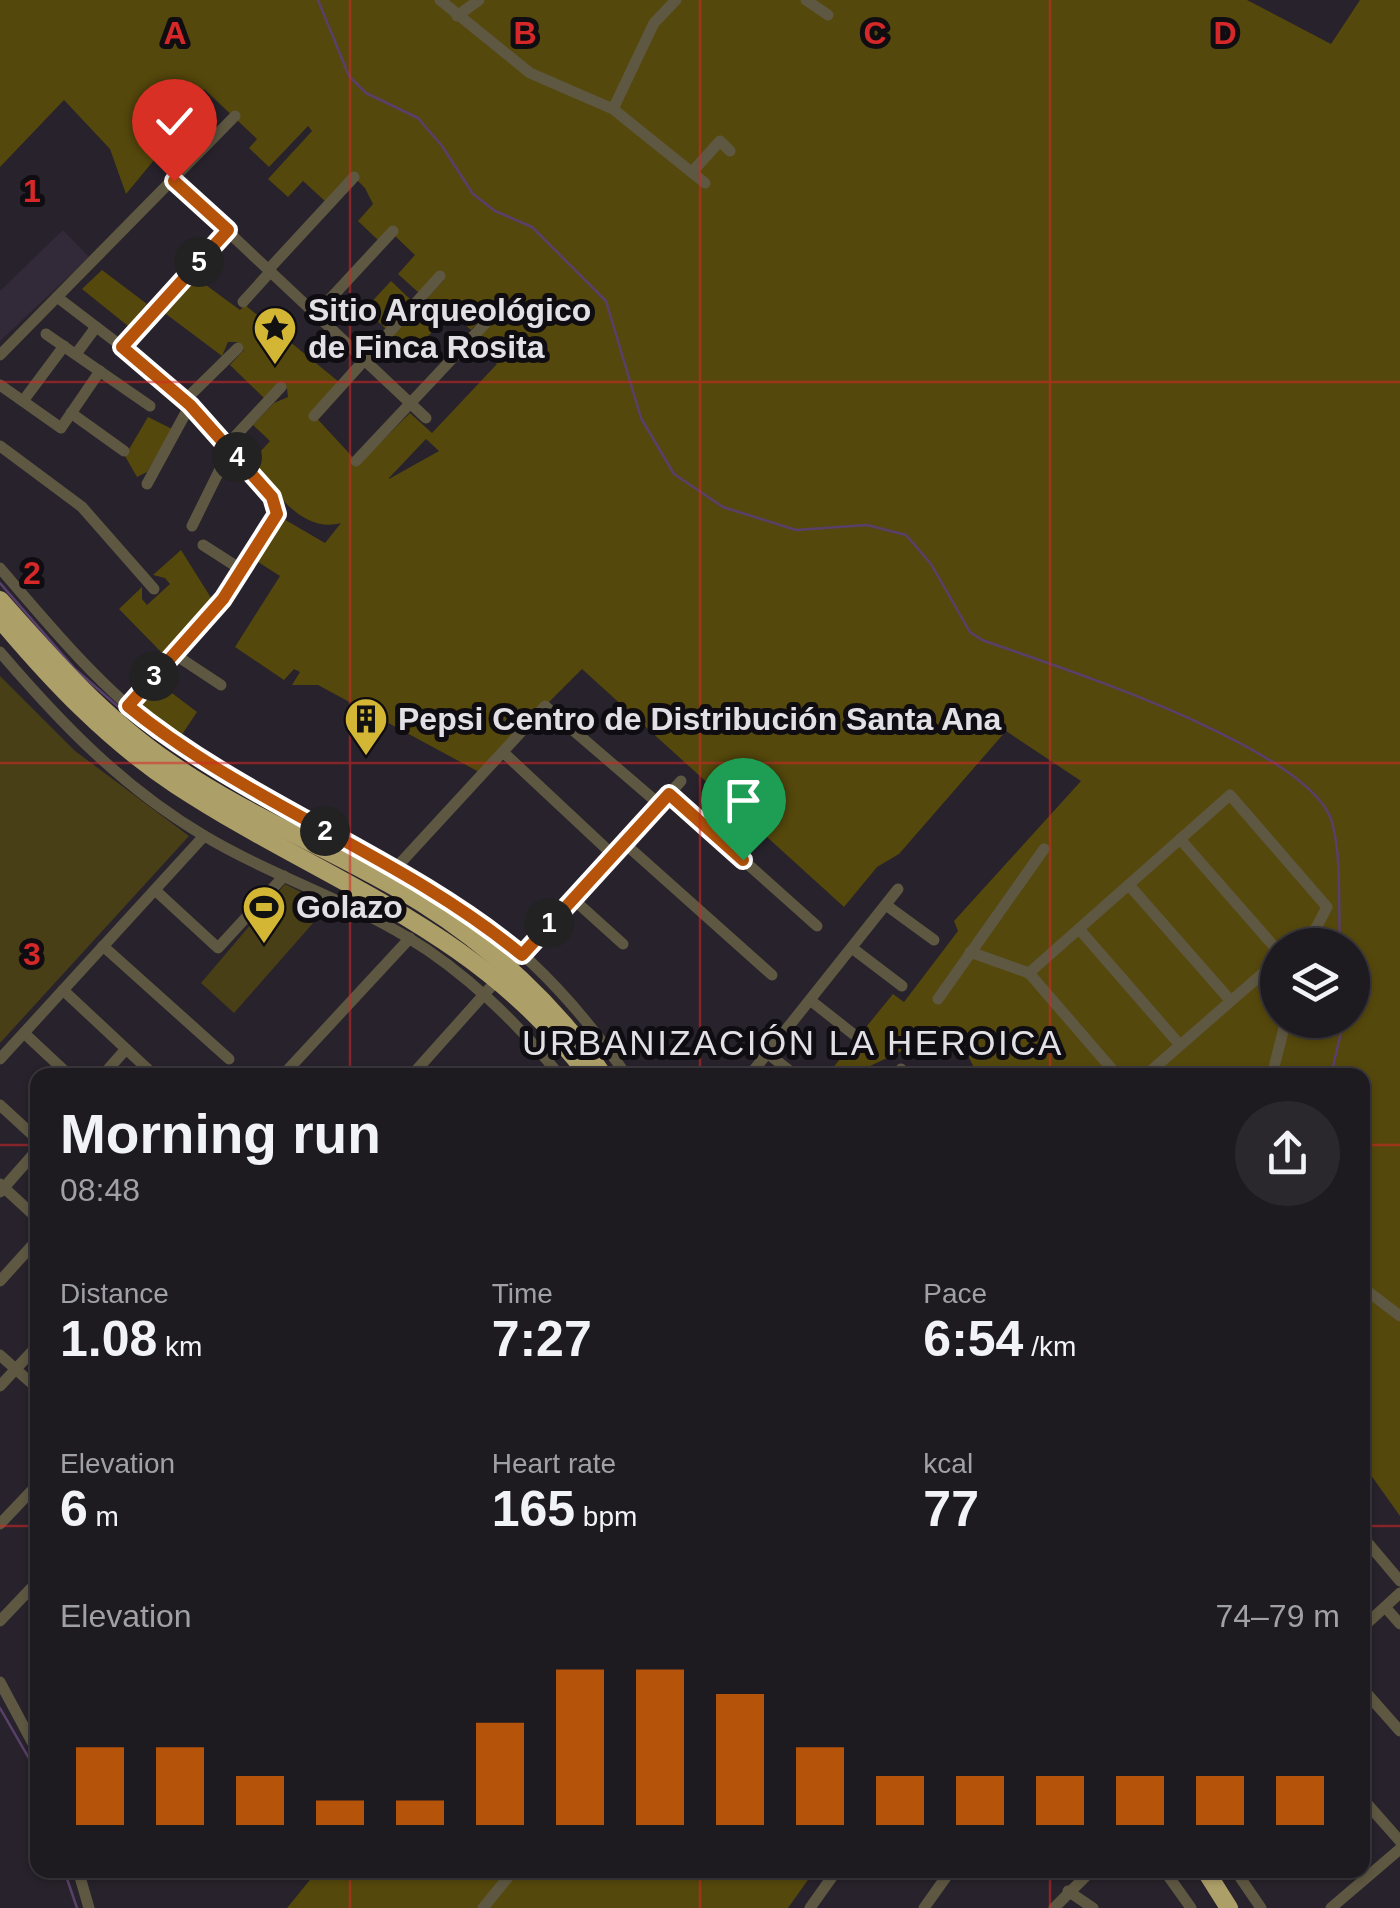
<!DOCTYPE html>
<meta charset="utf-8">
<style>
:root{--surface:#1d1a20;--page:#2a272d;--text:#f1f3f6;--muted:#a0a1a5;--line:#3b383e;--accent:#b45309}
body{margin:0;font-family:Helvetica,sans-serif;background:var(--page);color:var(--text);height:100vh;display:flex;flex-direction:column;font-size:38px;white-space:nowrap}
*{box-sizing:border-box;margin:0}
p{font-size:32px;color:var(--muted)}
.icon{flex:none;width:55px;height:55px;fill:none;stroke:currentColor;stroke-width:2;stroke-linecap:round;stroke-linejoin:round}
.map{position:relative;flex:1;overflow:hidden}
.drawer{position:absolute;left:30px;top:1068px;width:1340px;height:810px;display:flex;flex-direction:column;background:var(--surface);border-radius:20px;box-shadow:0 2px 8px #0004,0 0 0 2px var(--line)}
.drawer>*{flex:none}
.tools{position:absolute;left:1260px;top:928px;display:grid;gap:20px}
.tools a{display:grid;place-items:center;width:110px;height:110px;border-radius:50%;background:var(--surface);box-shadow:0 2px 8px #0004,0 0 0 2px var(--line);font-size:50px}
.pin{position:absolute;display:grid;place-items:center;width:85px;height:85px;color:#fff;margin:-102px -42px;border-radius:50% 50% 50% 0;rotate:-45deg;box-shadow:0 0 10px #0007}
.pin .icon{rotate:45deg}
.km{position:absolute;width:50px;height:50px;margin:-25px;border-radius:50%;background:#222;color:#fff;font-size:28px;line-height:50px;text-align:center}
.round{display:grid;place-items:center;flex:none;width:105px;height:105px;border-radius:52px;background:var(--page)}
.overview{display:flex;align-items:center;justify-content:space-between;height:170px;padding:0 30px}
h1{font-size:55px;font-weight:600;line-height:75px}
.metrics{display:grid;grid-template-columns:repeat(3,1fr);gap:15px;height:170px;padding:10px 30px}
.metrics div{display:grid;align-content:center}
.metrics b{font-size:50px;font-weight:600}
.metrics small{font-size:28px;font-weight:400}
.metrics p{font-size:28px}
.chart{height:280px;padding:20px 30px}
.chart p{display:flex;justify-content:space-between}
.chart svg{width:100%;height:180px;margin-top:10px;stroke:var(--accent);stroke-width:6}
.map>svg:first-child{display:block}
.built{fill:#322a38}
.green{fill:#493f16}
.forest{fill:#55480c;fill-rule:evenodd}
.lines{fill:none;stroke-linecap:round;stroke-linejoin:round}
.stream{stroke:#59406b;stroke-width:2.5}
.minor{stroke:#5e5842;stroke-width:11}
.highway{stroke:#ad9f68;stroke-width:18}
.route-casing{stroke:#fff;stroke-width:20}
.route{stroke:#b45309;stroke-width:12}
.grid{fill:none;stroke:#d62828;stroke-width:2.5;stroke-opacity:0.55}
.labels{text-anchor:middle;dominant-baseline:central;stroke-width:10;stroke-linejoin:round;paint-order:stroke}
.poi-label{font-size:32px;font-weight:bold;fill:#e2dfe5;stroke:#0f0d11;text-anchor:start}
.neighbourhood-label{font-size:35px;letter-spacing:2.5px;fill:#e2dfe5;stroke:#0f0d11}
.grid-label{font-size:32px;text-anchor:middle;font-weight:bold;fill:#d62828;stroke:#0f0d11;stroke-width:10;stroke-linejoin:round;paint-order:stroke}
</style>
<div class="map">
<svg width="1400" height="1908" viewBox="0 0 1400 1908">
<rect width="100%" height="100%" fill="#27222b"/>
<!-- built -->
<polygon class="built" points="63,230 89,257 0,341 0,291"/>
<!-- green -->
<g class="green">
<polygon points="0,676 75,751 189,836 0,1043"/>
<polygon points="285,884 328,906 234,1013 201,983"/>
</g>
<!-- forest -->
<g class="forest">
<path d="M0 0H1247L1331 44 1360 0H1400V1516L1363 1464 1362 1075H977L964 1046 942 1032 851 1075H827L893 994 904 1002 958 931 954 921 1081 781 1006 731 899 854 877 867 844 907 582 669 479 772 318 685H292L300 672 294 669 284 680 235 647 280 576 255 560 282 518 325 543 341 523C301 534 273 489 252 461L270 441 253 425 274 403 288 397 287 389 280 382 264 398 230 365 244 350 237 342H228L222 356 162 311 195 277 240 310 245 305 339 382 311 412 359 464 410 413 432 433 497 364 475 342 497 311 492 308 471 330 451 312 412 353 393 336 444 280 419 293 398 274 415 255 395 236 379 241 358 221 373 204 365 188 352 175 326 202 303 181 288 197 268 179 312 131 308 126 269 167 249 148 257 139 204 89 188 119 126 194 110 149 64 100 0 167ZM426 439 439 451 389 479V478ZM1278 945H1352V1020H1278Z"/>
<polygon points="102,270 147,304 128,326 82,289"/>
<polygon points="391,281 412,301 386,329 365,309"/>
<polygon points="148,417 172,429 147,472 137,477 125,456"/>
<polygon points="181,550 213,601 164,655 119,609 142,587 142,599 147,605 170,584 165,578 153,575"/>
<polygon points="156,681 197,712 179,739 139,705"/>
<polygon points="318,1870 815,1870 788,1908 287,1908"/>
</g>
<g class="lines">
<!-- stream -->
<g class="stream">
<path d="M318 0 349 76 366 93 418 118 442 146 473 194 495 211 532 227 606 301 641 418 674 474 723 507 796 530 867 525 906 535 931 564 970 632 982 640C1055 666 1310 747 1332 822 1342 859 1338 906 1340 945"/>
<polyline points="0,583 75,669 154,738"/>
<polyline points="1331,1075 1344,1020"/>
<polyline points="0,1708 38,1774"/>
<polyline points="64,1870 77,1908"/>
</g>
<!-- minor -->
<g class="minor">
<polyline points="440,0 530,73 613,109 705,183"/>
<polyline points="806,0 828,15"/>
<polyline points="457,16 479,0"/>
<polyline points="613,109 654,23 676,0"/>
<polyline points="692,172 720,141 730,151"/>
<polyline points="174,181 426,418"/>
<polyline points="269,269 354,177"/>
<polyline points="57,297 154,371 190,405 277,507 274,521 217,607 128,706"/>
<polyline points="243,302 271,271"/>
<polyline points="317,313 393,231"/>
<polyline points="46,334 150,406"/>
<polyline points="122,347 228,231"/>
<polyline points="76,354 96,327"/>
<polyline points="0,355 235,116"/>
<polyline points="0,385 61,428 100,371"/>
<polyline points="185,400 238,348"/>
<polyline points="23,401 64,346"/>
<polyline points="71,413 124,451"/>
<polyline points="314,416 440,276"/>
<polyline points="227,445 281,387"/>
<polyline points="0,446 82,507 154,589"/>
<polyline points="356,461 497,311"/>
<polyline points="147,484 190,405"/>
<polyline points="192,526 230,449"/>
<polyline points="203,545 242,570"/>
<path d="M0 568C49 625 99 686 159 731 257 805 373 848 474 916 533 956 586 1016 626 1075"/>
<path d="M0 652C60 722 122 787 203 835 268 874 342 898 407 937 464 971 519 1024 559 1075"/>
<polyline points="174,654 221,685"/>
<polyline points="503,752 612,854"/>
<polyline points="669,794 817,926"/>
<polyline points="1180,839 1278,951"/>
<polyline points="623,842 772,975"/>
<polyline points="393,871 545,706 659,804"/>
<polyline points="1129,885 1230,1000"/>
<polyline points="155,890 218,948 284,876"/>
<polyline points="572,898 623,944"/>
<polyline points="886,905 934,940"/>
<polyline points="1079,929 1180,1045"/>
<polyline points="103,946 229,1059"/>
<polyline points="852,948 902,986"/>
<polyline points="970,952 1029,973 1117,1075"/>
<polyline points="518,960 681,781"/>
<polyline points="1029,973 1230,795 1327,907 1316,928 1296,945"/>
<polyline points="63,990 154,1075"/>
<polyline points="938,999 1044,849"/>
<polyline points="810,1000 857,1037"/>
<polyline points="24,1033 69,1075"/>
<polyline points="767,1053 795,1075"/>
<polyline points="0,1059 204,836"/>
<polyline points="901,1069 906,1075"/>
<polyline points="103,1075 126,1049"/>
<polyline points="283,1075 410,938"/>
<polyline points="412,1075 497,980"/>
<polyline points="750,1075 898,889"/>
<polyline points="1146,1075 1278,960"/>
<polyline points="1272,1075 1286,1020"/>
<polyline points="0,1105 38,1140"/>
<polyline points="0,1184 38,1219"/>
<polyline points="0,1192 38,1149"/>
<polyline points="0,1281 38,1239"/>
<polyline points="1362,1287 1400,1316"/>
<polyline points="0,1355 38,1389"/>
<polyline points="0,1386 38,1345"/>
<polyline points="0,1524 38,1484"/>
<polyline points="1362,1536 1400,1581"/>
<polyline points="1386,1608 1400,1624"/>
<polyline points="0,1621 38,1581"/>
<polyline points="1362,1628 1400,1593"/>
<polyline points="0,1682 38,1753"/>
<polyline points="1362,1688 1400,1731"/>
<polyline points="1362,1798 1400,1841"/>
<polyline points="78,1870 89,1908"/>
<polyline points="1164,1870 1191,1908"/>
<polyline points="1235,1870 1261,1908"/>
<polyline points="433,1871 434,1870"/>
<polyline points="1068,1891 1093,1908"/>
<polyline points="483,1908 514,1870"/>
<polyline points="810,1908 837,1870"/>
<polyline points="924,1908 951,1870"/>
<polyline points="1054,1908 1092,1870"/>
<polyline points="1331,1908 1400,1849"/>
</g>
<!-- highway -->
<g class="highway">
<path d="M0 600C52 659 104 718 170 763 249 818 340 852 422 903 492 947 557 1007 603 1075"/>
<path d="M0 619C52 681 108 740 176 785 324 882 477 927 588 1075"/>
<polyline points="1205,1870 1229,1908"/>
</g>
</g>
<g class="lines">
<!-- route casing -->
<g class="route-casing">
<path id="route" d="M174 181 228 230 122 347 190 405 272 497 277 514 223 599 128 706C249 805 401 855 522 955L669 794 743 860"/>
</g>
<!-- route -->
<use href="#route" class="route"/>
</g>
<!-- grid -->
<path class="grid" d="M350 0V1075M700 0V1075M1050 0V1075M0 382H1400M0 763H1400M0 1145H38M1362 1145H1400M0 1526H38M1362 1526H1400M350 1870V1908M700 1870V1908M1050 1870V1908"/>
<!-- icons -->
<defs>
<g id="sight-pin" transform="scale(2.25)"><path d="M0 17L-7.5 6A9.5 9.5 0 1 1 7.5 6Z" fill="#d4b635" stroke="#0f0d11"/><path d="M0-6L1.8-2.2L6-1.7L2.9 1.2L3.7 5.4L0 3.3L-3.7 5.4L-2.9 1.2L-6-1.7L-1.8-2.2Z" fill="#111"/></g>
<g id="building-pin" transform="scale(2.25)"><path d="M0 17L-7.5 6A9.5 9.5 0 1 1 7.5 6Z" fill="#d4b635" stroke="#0f0d11"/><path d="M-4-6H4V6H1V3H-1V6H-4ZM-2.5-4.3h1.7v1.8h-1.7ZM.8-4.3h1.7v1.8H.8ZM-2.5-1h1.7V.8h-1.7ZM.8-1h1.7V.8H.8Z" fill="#111"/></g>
<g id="stadium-pin" transform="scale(2.25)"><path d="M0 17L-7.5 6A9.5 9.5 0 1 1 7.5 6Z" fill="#d4b635" stroke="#0f0d11"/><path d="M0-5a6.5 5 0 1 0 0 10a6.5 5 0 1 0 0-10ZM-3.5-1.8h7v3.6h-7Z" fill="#111"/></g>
</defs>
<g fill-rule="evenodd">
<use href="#sight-pin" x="275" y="328"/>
<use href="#building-pin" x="366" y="719"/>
<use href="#stadium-pin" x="264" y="907"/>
</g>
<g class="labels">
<!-- poi labels -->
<g class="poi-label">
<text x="308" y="310">Sitio Arqueológico<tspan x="308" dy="37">de Finca Rosita</tspan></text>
<text x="398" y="719">Pepsi Centro de Distribución Santa Ana</text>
<text x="296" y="907">Golazo</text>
</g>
<!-- neighbourhood labels -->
<g class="neighbourhood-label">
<text x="793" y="1042">URBANIZACIÓN LA HEROICA</text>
</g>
</g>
<g class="grid-label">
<text x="175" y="44">A</text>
<text x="525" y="44">B</text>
<text x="875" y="44">C</text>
<text x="1225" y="44">D</text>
<text x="32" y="202">1</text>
<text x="32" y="584">2</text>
<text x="32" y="965">3</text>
</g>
</svg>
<div class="tools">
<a><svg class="icon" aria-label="layers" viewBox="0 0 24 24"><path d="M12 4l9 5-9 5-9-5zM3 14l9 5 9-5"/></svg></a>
</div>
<div class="pin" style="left:743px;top:860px;background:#1e9e55"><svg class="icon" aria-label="arrive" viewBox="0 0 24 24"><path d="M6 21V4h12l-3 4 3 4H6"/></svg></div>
<div class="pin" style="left:174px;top:181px;background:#d93025"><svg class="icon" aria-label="check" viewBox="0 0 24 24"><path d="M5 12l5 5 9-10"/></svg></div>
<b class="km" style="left:549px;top:923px">1</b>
<b class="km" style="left:325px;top:831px">2</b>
<b class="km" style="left:154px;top:676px">3</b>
<b class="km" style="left:237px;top:457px">4</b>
<b class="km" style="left:199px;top:262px">5</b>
<section class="drawer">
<div class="overview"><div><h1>Morning run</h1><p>08:48</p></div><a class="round"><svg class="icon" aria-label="share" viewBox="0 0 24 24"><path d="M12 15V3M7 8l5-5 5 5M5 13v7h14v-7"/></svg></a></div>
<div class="metrics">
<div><p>Distance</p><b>1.08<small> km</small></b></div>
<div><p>Time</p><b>7:27</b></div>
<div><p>Pace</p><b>6:54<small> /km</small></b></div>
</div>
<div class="metrics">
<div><p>Elevation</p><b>6<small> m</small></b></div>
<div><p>Heart rate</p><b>165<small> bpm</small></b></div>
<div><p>kcal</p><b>77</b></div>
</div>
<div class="chart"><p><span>Elevation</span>74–79 m</p>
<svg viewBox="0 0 160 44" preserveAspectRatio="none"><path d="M5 44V25M15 44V25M25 44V32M35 44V38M45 44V38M55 44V19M65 44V6M75 44V6M85 44V12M95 44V25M105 44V32M115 44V32M125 44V32M135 44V32M145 44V32M155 44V32"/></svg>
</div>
</section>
</div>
